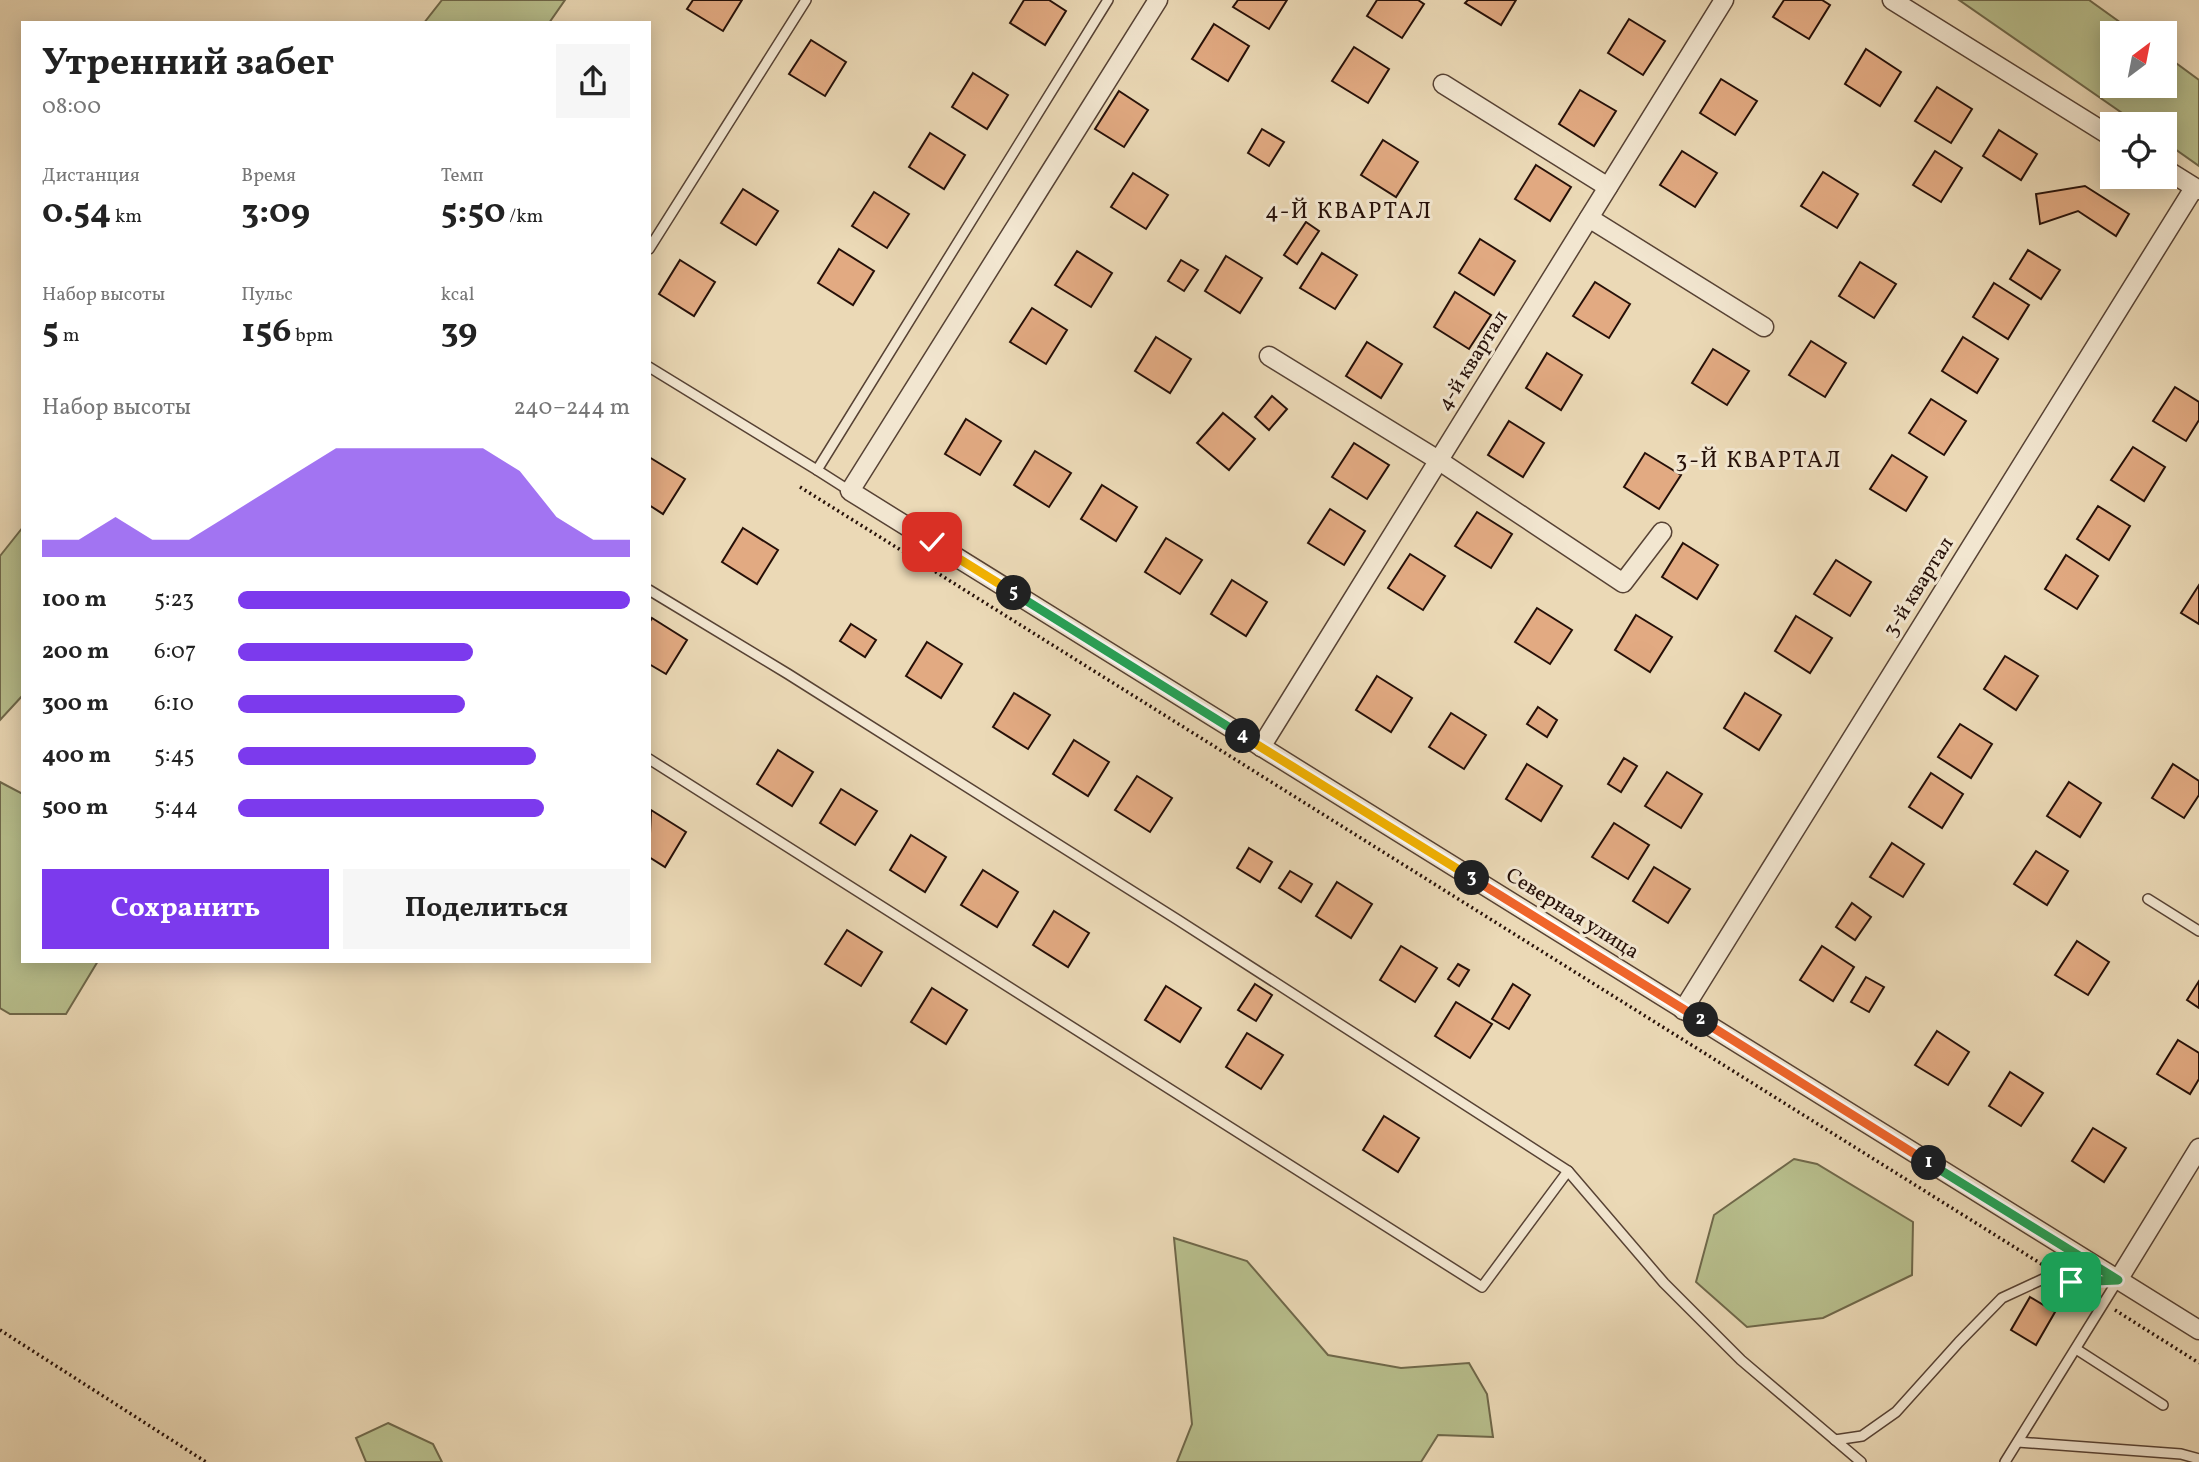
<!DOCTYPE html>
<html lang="ru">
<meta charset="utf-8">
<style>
:root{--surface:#fff;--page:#f6f6f6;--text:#222;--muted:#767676;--accent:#7c3aed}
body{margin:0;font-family:Vollkorn,serif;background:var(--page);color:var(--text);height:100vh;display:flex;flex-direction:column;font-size:26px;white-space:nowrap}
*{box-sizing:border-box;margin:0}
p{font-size:23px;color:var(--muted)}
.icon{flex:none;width:38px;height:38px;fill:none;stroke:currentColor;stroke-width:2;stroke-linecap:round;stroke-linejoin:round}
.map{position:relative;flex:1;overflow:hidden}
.panel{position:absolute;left:21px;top:21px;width:630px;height:942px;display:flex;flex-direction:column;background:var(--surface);border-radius:0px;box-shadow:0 4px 18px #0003}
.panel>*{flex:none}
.needle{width:46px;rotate:32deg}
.fabs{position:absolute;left:2100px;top:21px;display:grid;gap:14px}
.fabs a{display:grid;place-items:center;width:77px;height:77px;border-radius:0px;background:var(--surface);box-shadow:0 4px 18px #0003;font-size:35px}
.pin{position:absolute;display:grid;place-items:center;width:60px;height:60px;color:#fff;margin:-30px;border-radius:14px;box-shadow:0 4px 10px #0006}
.km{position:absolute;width:35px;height:35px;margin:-18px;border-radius:50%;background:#222;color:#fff;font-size:19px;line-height:35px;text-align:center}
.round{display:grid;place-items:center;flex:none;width:74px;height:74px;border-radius:0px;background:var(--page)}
.head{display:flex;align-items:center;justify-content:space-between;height:119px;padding:0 21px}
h1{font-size:38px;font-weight:700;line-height:52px}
.figures{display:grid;grid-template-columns:repeat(3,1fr);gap:10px;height:119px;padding:7px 21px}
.figures div{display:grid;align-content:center}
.figures b{font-size:35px;font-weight:700}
.figures small{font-size:19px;font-weight:400}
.figures p{font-size:19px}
.chart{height:196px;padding:14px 21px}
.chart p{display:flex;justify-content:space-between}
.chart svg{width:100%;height:126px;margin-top:7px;fill:var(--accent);opacity:.7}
.primary-button{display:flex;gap:14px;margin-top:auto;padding:14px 21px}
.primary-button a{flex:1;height:80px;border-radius:0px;background:var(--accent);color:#fff;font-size:28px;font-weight:700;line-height:80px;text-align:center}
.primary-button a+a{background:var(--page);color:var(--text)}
ul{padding:0 21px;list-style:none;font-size:23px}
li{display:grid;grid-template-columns:112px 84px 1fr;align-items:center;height:52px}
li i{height:18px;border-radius:9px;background:var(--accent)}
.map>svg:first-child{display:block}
.green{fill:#b8bf8d;stroke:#6f684a;stroke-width:2}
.building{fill:#e2aa82;stroke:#261008;stroke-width:2}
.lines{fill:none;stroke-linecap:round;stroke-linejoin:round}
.service-casing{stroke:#574234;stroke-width:12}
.minor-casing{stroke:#574234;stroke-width:21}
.path{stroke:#261008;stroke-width:3.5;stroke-dasharray:2 3.5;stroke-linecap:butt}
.service{stroke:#f2e6d0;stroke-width:9}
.minor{stroke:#f2e6d0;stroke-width:18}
.split-1-casing{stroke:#fff;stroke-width:14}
.split-2-casing{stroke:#fff;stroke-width:14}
.split-3-casing{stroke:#fff;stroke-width:14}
.split-4-casing{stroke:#fff;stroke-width:14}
.split-5-casing{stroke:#fff;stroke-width:14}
.split-6-casing{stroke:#fff;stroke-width:14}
.split-1{stroke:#22a559;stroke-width:9}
.split-2{stroke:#f0652b;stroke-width:9}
.split-3{stroke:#f0652b;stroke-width:9}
.split-4{stroke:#f5b400;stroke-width:9}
.split-5{stroke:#22a559;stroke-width:9}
.split-6{stroke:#f5b400;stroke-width:9}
.labels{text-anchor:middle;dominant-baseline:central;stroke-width:6;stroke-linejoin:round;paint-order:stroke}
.street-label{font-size:21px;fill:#261008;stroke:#f2e6d0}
.neighbourhood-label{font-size:23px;letter-spacing:2px;fill:#261008;stroke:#f2e6d0}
</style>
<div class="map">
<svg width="2199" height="1462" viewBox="0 0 2199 1462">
<rect width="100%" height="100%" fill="#ebd9b6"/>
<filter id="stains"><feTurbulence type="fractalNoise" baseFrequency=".00286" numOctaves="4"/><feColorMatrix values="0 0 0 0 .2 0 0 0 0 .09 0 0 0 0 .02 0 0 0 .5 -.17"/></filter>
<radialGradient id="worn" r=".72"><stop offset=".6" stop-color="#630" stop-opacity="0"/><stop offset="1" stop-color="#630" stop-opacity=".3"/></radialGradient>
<!-- green -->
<g class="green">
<polygon points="442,0 565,0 549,23 424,23"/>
<polygon points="1959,0 2089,0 2135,33 2112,33 2112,86 2165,86 2165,55 2199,80 2199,166 2165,142 2165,124 2138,124"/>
<polygon points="23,527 23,695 0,720 0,556"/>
<polygon points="0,782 23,794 23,961 98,961 66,1014 10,1014 0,1008"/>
<polygon points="1794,1159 1817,1164 1913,1222 1912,1275 1823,1318 1747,1327 1696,1282 1714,1215"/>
<polygon points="1174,1238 1247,1261 1328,1355 1401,1368 1469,1363 1487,1394 1493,1437 1438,1435 1421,1462 1177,1462 1192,1424"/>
<polygon points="388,1423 433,1444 442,1462 366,1462 356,1438"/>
</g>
<!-- building -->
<g class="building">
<polygon points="693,0 742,0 723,31 687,9"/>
<polygon points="1024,0 1049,0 1066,11 1045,45 1010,23"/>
<polygon points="1238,0 1287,0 1269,29 1233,7"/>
<polygon points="1377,0 1418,0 1424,4 1402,38 1367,16"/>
<polygon points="1468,0 1516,0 1501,25 1465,3"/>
<polygon points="1784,0 1822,0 1830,5 1809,39 1773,17"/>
<polygon points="1629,19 1665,41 1643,75 1608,53"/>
<polygon points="1214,24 1249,46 1228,81 1192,59"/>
<polygon points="811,40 846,62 825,96 789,74"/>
<polygon points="1354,47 1389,69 1368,103 1332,81"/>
<polygon points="1866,49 1901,72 1880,106 1845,84"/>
<polygon points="973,73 1008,95 987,129 952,107"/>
<polygon points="1721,79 1757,101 1735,135 1700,113"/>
<polygon points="1937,87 1972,109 1951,143 1915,121"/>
<polygon points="1580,90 1616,111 1594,146 1559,124"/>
<polygon points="1119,91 1148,110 1124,147 1095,129"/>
<polygon points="1262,129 1284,142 1269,166 1248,153"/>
<polygon points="1999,130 2037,154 2021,180 1983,156"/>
<polygon points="930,133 965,155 944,189 909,167"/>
<polygon points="1383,140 1418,162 1396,197 1361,175"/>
<polygon points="1682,151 1717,173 1695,207 1660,185"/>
<polygon points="1935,151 1962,168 1941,202 1913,185"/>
<polygon points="1536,165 1571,187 1550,221 1515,199"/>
<polygon points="1823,172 1858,194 1837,228 1801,206"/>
<polygon points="1133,173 1168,195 1146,229 1111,207"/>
<polygon points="2085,186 2129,214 2116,236 2078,211 2040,224 2036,194"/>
<polygon points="743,189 778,211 756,245 721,223"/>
<polygon points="874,192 909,214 887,248 852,226"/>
<polygon points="1306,222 1319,231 1297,264 1284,255"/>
<polygon points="1480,239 1515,261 1494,295 1459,273"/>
<polygon points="839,249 874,271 853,305 818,283"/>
<polygon points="2028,250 2060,270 2041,299 2010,279"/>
<polygon points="1077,251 1112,273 1091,307 1055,285"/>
<polygon points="1322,253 1357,275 1335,309 1300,288"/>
<polygon points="1226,256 1262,278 1240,313 1205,291"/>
<polygon points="680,260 715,282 694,316 659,294"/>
<polygon points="1181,260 1198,270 1184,291 1168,281"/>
<polygon points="1860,262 1896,284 1874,318 1839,296"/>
<polygon points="1595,282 1630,304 1609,338 1573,316"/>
<polygon points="1994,283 2029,305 2008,339 1973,317"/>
<polygon points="1455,292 1491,315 1469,349 1434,327"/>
<polygon points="1032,308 1067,330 1046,364 1010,342"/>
<polygon points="1156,337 1191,359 1170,393 1135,371"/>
<polygon points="1963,337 1998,359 1977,393 1942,371"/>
<polygon points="1811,341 1846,363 1825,397 1789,375"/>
<polygon points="1367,342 1402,364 1381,398 1346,376"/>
<polygon points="1713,349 1749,371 1727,405 1692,383"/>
<polygon points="1547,353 1582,375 1561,410 1526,388"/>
<polygon points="2175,387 2199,402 2199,420 2186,441 2153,421"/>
<polygon points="1272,396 1287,409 1269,430 1255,417"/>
<polygon points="1931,399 1966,421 1944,455 1909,433"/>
<polygon points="1223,413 1255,439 1229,470 1197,443"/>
<polygon points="966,419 1001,441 980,475 945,454"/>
<polygon points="1509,421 1544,443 1523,477 1488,455"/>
<polygon points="1354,443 1389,465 1367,499 1332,477"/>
<polygon points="2133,447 2165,467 2144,501 2111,480"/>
<polygon points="1035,451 1071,473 1049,507 1014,485"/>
<polygon points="1645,453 1681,475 1659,509 1624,487"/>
<polygon points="1892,455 1927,477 1906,511 1870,489"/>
<polygon points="649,457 685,479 663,514 649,505"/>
<polygon points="1102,485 1137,507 1116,541 1081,519"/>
<polygon points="2098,506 2130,526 2109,560 2077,539"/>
<polygon points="1330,509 1365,531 1344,565 1308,543"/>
<polygon points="1477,512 1512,534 1491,568 1455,546"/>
<polygon points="743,528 778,550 757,584 722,562"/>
<polygon points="1166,538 1202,560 1180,594 1145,572"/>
<polygon points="1683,543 1718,565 1697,599 1662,577"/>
<polygon points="1410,554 1445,576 1423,610 1388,588"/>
<polygon points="2066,555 2098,576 2077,609 2045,589"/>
<polygon points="1836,560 1871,582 1850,616 1814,594"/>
<polygon points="1232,580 1267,602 1246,636 1211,614"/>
<polygon points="2199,585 2199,624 2181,613"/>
<polygon points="1537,608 1572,630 1550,664 1515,642"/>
<polygon points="1636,615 1672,637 1650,672 1615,650"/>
<polygon points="1796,616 1832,638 1810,673 1775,651"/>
<polygon points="652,618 687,640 666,674 649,664 649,623"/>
<polygon points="851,624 876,640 865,657 840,641"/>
<polygon points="927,642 962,664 941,698 906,676"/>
<polygon points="2005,656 2038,676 2016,710 1984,689"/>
<polygon points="1377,676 1412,698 1391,732 1356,710"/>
<polygon points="1014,693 1050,715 1028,749 993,727"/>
<polygon points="1745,693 1781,715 1759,750 1724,728"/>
<polygon points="1538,707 1557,720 1547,737 1527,724"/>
<polygon points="1451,713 1486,735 1464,769 1429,747"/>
<polygon points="1960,724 1992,744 1971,778 1938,757"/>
<polygon points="1074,740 1109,762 1088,796 1053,774"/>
<polygon points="778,750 813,772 792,806 757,784"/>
<polygon points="1624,758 1637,766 1621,792 1608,784"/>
<polygon points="1527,764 1562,786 1541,821 1506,799"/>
<polygon points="2173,764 2199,781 2199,795 2184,818 2152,798"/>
<polygon points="1667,772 1702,794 1681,828 1645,806"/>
<polygon points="1931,773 1963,794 1942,828 1909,807"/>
<polygon points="1137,776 1172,798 1150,832 1115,810"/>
<polygon points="2069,782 2101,803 2080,837 2047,816"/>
<polygon points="841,789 877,811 855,845 820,823"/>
<polygon points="651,810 686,832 665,867 649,857"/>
<polygon points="1614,823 1649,845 1628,879 1592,857"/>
<polygon points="911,835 946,857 925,892 890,870"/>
<polygon points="1892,843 1924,864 1903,897 1870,877"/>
<polygon points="1249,848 1272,862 1260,882 1237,868"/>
<polygon points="2036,851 2068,871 2047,905 2014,884"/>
<polygon points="1654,867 1690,889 1668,923 1633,901"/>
<polygon points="983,870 1018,892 997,927 961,905"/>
<polygon points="1290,871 1312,884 1301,902 1279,888"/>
<polygon points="1337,882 1372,904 1351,938 1316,916"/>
<polygon points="1852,903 1871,917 1855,940 1836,927"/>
<polygon points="1054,911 1089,933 1068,967 1033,945"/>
<polygon points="847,930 882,952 861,986 825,964"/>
<polygon points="2077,941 2109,962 2088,995 2055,975"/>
<polygon points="1401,946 1437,968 1415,1002 1380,980"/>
<polygon points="1822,946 1854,967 1833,1001 1800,980"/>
<polygon points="1458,964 1469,970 1459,986 1448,979"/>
<polygon points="1866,977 1884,987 1869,1012 1851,1002"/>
<polygon points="2199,981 2199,1008 2187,1000"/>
<polygon points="1255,984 1272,995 1256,1021 1238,1010"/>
<polygon points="1513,984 1530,995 1509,1029 1492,1019"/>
<polygon points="1166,986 1201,1008 1180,1042 1145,1020"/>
<polygon points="932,988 967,1010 946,1044 911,1022"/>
<polygon points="1456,1002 1492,1024 1470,1058 1435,1036"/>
<polygon points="1937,1031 1969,1052 1948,1085 1915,1065"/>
<polygon points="1247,1033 1283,1055 1261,1089 1226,1067"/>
<polygon points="2178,1040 2199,1053 2199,1079 2190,1094 2157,1074"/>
<polygon points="2010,1072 2043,1093 2021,1126 1989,1106"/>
<polygon points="1384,1116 1419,1138 1398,1172 1363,1150"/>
<polygon points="2093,1128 2126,1148 2104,1182 2072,1161"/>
<polygon points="2030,1297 2055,1312 2036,1345 2011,1330"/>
</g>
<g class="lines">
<!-- service casing -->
<g class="service-casing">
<g id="service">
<polyline points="649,249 806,0"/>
<polyline points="649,367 817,470 1108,0"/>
<polyline points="817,470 850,491"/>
<polyline points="649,590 788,674 1178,920 1568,1171 1664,1283 1741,1360 1861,1462"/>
<polyline points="649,759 1482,1287 1568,1171"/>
<polyline points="2148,899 2199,931"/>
<polyline points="2076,1349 2163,1405"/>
<polyline points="1835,1440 1862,1436 1896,1412 1959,1342 2002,1298 2043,1279 2071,1282 2113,1280"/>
<polyline points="2018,1442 2181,1454 2199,1459"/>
<polyline points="2005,1462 2118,1280"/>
</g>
</g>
<!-- minor casing -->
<g class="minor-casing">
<g id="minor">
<polyline points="1158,0 850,491 2199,1330"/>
<polyline points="1892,0 2112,137"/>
<polyline points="1443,84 1608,187"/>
<polyline points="2165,169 2199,190"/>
<polyline points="1589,218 1764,327"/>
<polyline points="1269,356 1438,460 1623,583 1662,532"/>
<polyline points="1261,747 1724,0"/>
<polyline points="1683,1010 2194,188"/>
<polyline points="2118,1280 2199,1148"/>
</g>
</g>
<!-- path -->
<g class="path">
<polyline points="800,487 2043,1265"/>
<polyline points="2115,1310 2199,1363"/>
<polyline points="0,1330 206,1462"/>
</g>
<!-- service -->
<use href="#service" class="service"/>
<!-- minor -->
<use href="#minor" class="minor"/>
</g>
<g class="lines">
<!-- split-1 casing -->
<g class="split-1-casing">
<polyline id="split-1" points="1929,1163 2118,1280 2071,1282"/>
</g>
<!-- split-2 casing -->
<g class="split-2-casing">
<polyline id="split-2" points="1701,1020 1929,1163"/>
</g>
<!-- split-3 casing -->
<g class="split-3-casing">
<polyline id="split-3" points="1472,878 1701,1020"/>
</g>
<!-- split-4 casing -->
<g class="split-4-casing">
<polyline id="split-4" points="1243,736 1472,878"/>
</g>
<!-- split-5 casing -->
<g class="split-5-casing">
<polyline id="split-5" points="1014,593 1243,736"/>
</g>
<!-- split-6 casing -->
<g class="split-6-casing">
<polyline id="split-6" points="932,542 1014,593"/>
</g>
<!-- split-1 -->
<use href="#split-1" class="split-1"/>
<!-- split-2 -->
<use href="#split-2" class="split-2"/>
<!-- split-3 -->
<use href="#split-3" class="split-3"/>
<!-- split-4 -->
<use href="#split-4" class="split-4"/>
<!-- split-5 -->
<use href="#split-5" class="split-5"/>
<!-- split-6 -->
<use href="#split-6" class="split-6"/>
</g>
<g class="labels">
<!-- street labels -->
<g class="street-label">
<text transform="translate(1473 361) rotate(-58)">4-й квартал</text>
<text transform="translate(1919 587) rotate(-58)">3-й квартал</text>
<text transform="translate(1572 914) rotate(32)">Северная улица</text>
</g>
<!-- neighbourhood labels -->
<g class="neighbourhood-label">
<text x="1349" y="212">4-Й КВАРТАЛ</text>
<text x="1759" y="461">3-Й КВАРТАЛ</text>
</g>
</g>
<rect width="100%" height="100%" filter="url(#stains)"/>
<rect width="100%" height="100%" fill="url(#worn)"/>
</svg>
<div class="fabs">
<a><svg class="needle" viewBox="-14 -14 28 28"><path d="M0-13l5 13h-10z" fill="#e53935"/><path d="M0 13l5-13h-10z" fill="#767676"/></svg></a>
<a><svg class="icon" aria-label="locate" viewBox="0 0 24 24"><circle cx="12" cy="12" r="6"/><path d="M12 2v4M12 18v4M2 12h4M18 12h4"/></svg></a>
</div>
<div class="pin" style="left:2071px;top:1282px;background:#1e9e55"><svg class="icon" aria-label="arrive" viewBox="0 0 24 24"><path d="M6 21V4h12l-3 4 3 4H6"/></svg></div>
<div class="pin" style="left:932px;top:542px;background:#d93025"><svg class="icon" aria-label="check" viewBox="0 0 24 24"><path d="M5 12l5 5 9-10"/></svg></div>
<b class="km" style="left:1929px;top:1163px">1</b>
<b class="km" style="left:1701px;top:1020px">2</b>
<b class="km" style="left:1472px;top:878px">3</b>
<b class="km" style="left:1243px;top:736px">4</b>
<b class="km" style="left:1014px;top:593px">5</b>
<section class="panel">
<div class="head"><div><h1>Утренний забег</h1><p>08:00</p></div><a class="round"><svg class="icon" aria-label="share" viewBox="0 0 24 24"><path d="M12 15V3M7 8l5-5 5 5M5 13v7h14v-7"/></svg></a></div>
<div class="figures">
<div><p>Дистанция</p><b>0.54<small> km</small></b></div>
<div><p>Время</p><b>3:09</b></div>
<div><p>Темп</p><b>5:50<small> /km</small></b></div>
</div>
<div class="figures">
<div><p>Набор высоты</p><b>5<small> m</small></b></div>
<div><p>Пульс</p><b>156<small> bpm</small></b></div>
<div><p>kcal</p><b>39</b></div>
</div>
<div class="chart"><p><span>Набор высоты</span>240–244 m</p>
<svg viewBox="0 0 160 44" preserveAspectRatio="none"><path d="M0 44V38L10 38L20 30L30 38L40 38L50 30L60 22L70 14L80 6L90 6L100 6L110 6L120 6L130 14L140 30L150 38L160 38V44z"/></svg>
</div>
<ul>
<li><b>100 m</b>5:23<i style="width:100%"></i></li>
<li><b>200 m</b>6:07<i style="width:60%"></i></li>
<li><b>300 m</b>6:10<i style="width:58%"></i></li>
<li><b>400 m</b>5:45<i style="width:76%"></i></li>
<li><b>500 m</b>5:44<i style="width:78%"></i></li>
</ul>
<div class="primary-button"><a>Сохранить</a><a>Поделиться</a></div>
</section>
</div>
